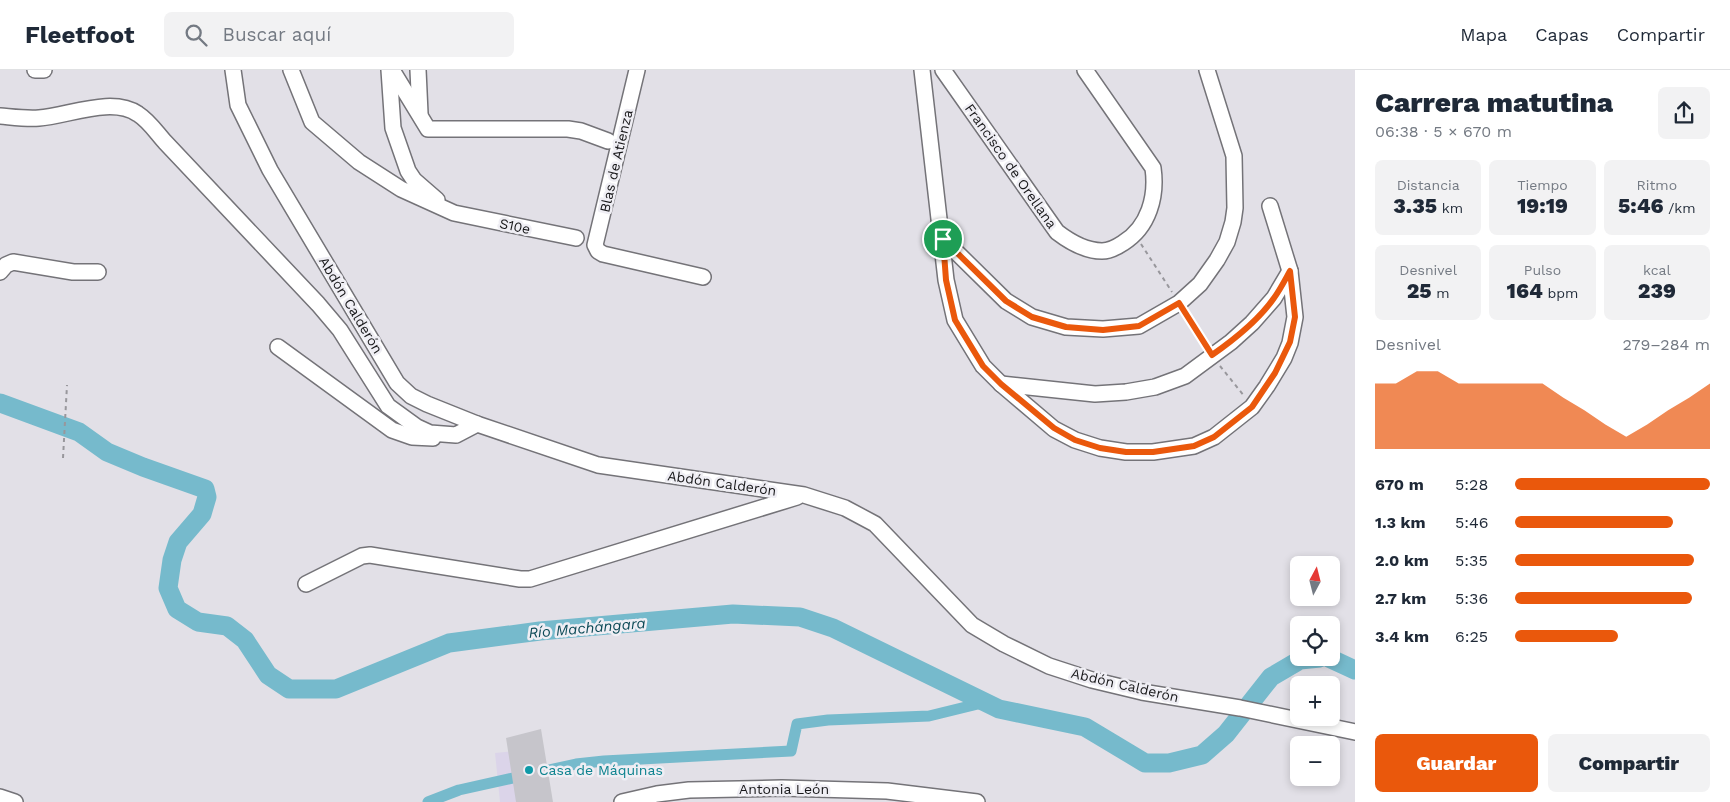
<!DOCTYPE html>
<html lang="es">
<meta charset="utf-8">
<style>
:root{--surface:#fff;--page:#f2f2f3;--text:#1f2937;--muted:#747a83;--line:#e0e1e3;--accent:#ea580c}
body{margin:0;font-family:"Work Sans",sans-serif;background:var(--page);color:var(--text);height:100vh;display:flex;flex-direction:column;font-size:19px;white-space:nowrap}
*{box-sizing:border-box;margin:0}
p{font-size:16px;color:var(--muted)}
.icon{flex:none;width:28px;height:28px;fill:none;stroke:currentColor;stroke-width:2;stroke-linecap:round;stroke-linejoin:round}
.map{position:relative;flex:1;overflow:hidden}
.panel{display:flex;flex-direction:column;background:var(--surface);width:375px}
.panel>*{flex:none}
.needle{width:32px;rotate:7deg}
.fabs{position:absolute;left:1290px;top:486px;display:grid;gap:10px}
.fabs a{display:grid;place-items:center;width:50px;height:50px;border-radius:8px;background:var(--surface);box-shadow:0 2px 8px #0003;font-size:25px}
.pin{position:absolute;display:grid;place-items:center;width:42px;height:42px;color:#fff;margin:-21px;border:2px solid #fff;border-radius:50%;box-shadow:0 1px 5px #0007}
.round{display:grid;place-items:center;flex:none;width:52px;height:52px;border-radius:8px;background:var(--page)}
.summary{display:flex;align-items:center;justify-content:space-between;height:85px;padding:0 20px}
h1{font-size:28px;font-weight:800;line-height:38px}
.figures{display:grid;grid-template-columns:repeat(3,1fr);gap:8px;height:85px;padding:5px 20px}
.figures div{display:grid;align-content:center;border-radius:8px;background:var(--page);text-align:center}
.figures b{font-size:21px;font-weight:800}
.figures small{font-size:14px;font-weight:400}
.figures p{font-size:14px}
.chart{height:140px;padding:10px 20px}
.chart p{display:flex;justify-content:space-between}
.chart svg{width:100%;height:90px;margin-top:5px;fill:var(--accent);opacity:.7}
.cta{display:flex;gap:10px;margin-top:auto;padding:10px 20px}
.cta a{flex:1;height:58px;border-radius:8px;background:var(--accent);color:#fff;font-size:20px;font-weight:800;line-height:58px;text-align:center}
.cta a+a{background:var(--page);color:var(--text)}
ul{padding:0 20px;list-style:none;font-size:16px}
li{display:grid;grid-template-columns:80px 60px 1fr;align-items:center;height:38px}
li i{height:12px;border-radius:6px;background:var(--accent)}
header{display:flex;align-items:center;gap:30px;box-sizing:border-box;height:70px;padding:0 25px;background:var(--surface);border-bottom:1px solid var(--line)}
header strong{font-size:24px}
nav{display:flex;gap:28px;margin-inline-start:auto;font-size:18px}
.search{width:350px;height:45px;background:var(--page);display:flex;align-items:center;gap:12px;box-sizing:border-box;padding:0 18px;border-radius:8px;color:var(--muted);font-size:19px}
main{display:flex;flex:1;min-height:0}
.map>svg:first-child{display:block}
.industrial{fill:#dbd4e9}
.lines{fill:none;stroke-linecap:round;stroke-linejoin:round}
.canal{stroke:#76bacc;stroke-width:11}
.river{stroke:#76bacc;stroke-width:19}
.building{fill:#c6c5cb}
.minor-casing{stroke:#747378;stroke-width:18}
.path{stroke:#98979c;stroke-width:2;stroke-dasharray:4 4;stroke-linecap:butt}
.minor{stroke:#fff;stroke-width:15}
.route-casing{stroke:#fff;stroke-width:10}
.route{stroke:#ea580c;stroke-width:6}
.culture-dot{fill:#0f9aa8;stroke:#efeef4;stroke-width:2}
.labels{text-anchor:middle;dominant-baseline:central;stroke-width:5;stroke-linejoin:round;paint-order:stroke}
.street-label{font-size:14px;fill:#18181a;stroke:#efeef4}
.culture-label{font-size:14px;fill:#0d838f;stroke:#efeef4;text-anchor:start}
.water-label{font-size:15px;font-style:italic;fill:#0b4956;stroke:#efeef4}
</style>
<header>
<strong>Fleetfoot</strong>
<div class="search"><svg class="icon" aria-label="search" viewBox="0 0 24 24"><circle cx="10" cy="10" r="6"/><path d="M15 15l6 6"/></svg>Buscar aquí</div>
<nav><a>Mapa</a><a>Capas</a><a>Compartir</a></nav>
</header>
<main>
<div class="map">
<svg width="1355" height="732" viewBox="0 0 1355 732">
<rect width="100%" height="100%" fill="#e2e0e7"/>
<!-- industrial -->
<polygon class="industrial" points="532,679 538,732 500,732 495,683"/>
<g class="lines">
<!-- canal -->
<polyline class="canal" points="428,732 459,720 576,694 604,691 791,681 797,654 828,650 929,646 986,632"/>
<!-- river -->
<g class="river">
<polyline points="0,333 79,362 107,382 143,397 205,419 207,427 202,444 178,472 172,490 168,518 177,539 198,552 227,556 245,570 268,605 289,619 336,619 449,573 540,561 733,544 800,547 833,558 999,639 1085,657 1145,693 1169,693 1202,685 1226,664 1271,607 1300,590 1320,588"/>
<polyline points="1329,588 1355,600"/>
</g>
</g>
<!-- building -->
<polygon class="building" points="541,659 553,732 516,732 506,668"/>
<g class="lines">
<!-- minor casing -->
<g class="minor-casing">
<g id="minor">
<polyline points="35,0 44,0"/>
<polyline points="233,0 238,35 270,100 397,313 411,326 427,334 477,354 598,395 804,425 845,438 875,454 972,555 1004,574 1049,596 1092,610 1142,622 1240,638 1355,662"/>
<polyline points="291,0 312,52 359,92 401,119 454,143 576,168"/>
<polyline points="389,0 393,58 408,101 414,110 437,130"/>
<polyline points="392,0 428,59 568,59 581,61 608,71"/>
<polyline points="418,0 420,43"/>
<polyline points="637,0 595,175 598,181 603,184 703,207"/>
<polyline points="922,0 946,210 955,250 983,296 1001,314 1054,359 1075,370 1100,378 1126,382 1153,382 1194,376 1214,367 1252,337 1267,316 1284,288 1290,273 1295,247 1290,201 1270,136"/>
<path d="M943 0 1057 162C1070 172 1085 181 1102 181 1110 181 1117 177 1123 173 1149 157 1157 126 1153 98L1085 0"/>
<path d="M0 46C12 47 26 49 39 48 68 46 112 26 138 44 149 51 156 62 165 72L318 234 340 260 388 336 417 357 430 363 456 365 477 354"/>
<polyline points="943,169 1006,231 1032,247 1066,257 1103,259 1139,256 1179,233 1200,214 1217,190 1227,172 1233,152 1235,138 1234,86 1207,0"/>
<polyline points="0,202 6,195 13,192 73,202 98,202"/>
<polyline points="278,277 392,360 412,367 433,368"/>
<polyline points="1001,314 1095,324 1126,322 1155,317 1185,306 1231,272 1252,253 1274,228 1290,201"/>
<polyline points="306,514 362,486 370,485 520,509 530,509 797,427"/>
<polyline points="0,727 15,732"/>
<polyline points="622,732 657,724 689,720 782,718 887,721 977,732"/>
</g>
</g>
<!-- path -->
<g class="path">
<polyline points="1141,174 1172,222"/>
<polyline points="1186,243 1206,275"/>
<polyline points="1220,296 1245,327"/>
<polyline points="63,388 67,315"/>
</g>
<!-- minor -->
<use href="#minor" class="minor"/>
</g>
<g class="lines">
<!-- route casing -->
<g class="route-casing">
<path id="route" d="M943 169 1006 231 1032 247 1066 257 1103 260 1139 256 1179 233 1212 285C1235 269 1258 251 1274 228 1280 220 1285 210 1290 201L1295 247 1290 272 1275 303 1252 337 1214 367 1194 376 1153 382H1126L1100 378 1075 370 1054 358 1001 314 983 296 955 250 946 210Z"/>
</g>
<!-- route -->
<use href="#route" class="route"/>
</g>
<!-- markers -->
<circle class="culture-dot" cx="529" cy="700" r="5"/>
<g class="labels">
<!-- street labels -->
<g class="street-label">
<text transform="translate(616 91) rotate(-77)">Blas de Atienza</text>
<text transform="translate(1011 96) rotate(55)">Francisco de Orellana</text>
<text transform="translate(515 156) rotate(12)">S10e</text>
<text transform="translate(351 235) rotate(59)">Abdón Calderón</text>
<text transform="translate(722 413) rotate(8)">Abdón Calderón</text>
<text transform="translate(1125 615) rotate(13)">Abdón Calderón</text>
<text x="784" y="719">Antonia León</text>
</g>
<!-- culture labels -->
<g class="culture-label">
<text x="539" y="700">Casa de Máquinas</text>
</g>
<!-- water labels -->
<g class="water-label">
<text transform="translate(587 558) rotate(-5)">Río Machángara</text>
</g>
</g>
</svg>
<div class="fabs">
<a><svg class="needle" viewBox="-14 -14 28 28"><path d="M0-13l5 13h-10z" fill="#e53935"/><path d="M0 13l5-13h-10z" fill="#747a83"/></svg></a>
<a><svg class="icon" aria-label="locate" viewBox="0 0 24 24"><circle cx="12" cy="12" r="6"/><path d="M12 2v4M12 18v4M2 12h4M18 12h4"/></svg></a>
<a>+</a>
<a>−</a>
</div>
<div class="pin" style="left:943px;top:169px;background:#1e9e55"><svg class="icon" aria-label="arrive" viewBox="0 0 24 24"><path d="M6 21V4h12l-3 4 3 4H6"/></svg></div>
</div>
<section class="panel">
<div class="summary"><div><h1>Carrera matutina</h1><p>06:38 · 5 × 670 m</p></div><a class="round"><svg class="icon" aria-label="share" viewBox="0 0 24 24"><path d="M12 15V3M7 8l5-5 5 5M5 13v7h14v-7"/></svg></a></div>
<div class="figures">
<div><p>Distancia</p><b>3.35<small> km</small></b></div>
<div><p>Tiempo</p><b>19:19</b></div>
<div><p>Ritmo</p><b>5:46<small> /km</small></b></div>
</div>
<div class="figures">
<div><p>Desnivel</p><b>25<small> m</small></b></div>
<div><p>Pulso</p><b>164<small> bpm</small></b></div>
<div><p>kcal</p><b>239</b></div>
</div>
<div class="chart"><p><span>Desnivel</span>279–284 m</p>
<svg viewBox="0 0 160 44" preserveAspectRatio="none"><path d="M0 44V12L10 12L20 6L30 6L40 12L50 12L60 12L70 12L80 12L90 19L100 25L110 32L120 38L130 32L140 25L150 19L160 12V44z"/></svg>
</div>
<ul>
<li><b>670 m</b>5:28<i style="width:100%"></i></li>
<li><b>1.3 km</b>5:46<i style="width:81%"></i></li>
<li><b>2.0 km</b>5:35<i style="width:92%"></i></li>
<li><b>2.7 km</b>5:36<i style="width:91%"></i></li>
<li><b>3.4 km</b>6:25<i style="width:53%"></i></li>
</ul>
<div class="cta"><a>Guardar</a><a>Compartir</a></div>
</section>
</main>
